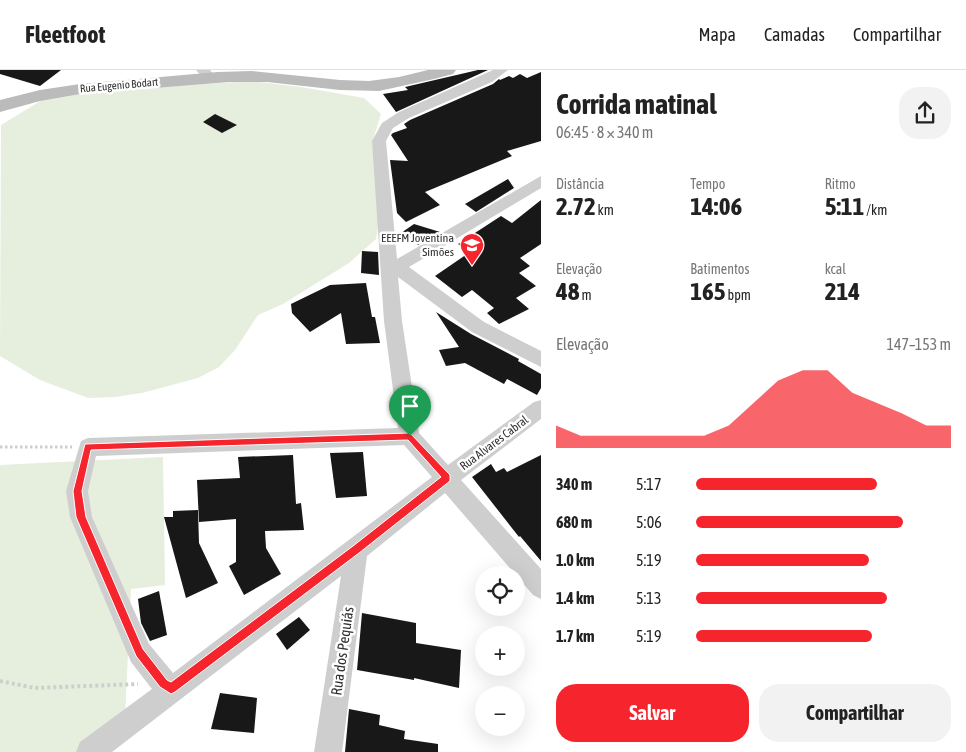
<!DOCTYPE html>
<html lang="pt">
<meta charset="utf-8">
<style>
:root{--surface:#fff;--page:#f2f2f2;--text:#222;--muted:#767676;--line:#e0e0e0;--accent:#f6252d}
body{margin:0;font-family:"Asap Condensed",sans-serif;background:var(--page);color:var(--text);height:100vh;display:flex;flex-direction:column;font-size:19px;white-space:nowrap}
*{box-sizing:border-box;margin:0}
p{font-size:16px;color:var(--muted)}
.icon{flex:none;width:28px;height:28px;fill:none;stroke:currentColor;stroke-width:2;stroke-linecap:round;stroke-linejoin:round}
.map{position:relative;flex:1;overflow:hidden}
.details{display:flex;flex-direction:column;background:var(--surface);width:425px}
.details>*{flex:none}
.controls{position:absolute;left:475px;top:496px;display:grid;gap:10px}
.controls a{display:grid;place-items:center;width:50px;height:50px;border-radius:50%;background:var(--surface);box-shadow:0 5px 20px #0002;font-size:25px}
.pin{position:absolute;display:grid;place-items:center;width:42px;height:42px;color:#fff;margin:-51px -21px;border-radius:50% 50% 50% 0;rotate:-45deg;box-shadow:0 0 5px #0007}
.pin .icon{rotate:45deg}
.round{display:grid;place-items:center;flex:none;width:52px;height:52px;border-radius:20px;background:var(--page)}
.headline{display:flex;align-items:center;justify-content:space-between;height:85px;padding:0 15px}
h1{font-size:28px;font-weight:700;line-height:38px}
.figures{display:grid;grid-template-columns:repeat(3,1fr);gap:8px;height:85px;padding:5px 15px}
.figures div{display:grid;align-content:center}
.figures b{font-size:25px;font-weight:700}
.figures small{font-size:14px;font-weight:400}
.figures p{font-size:14px}
.chart{height:140px;padding:10px 15px}
.chart p{display:flex;justify-content:space-between}
.chart svg{width:100%;height:90px;margin-top:5px;fill:var(--accent);opacity:.7}
.button{display:flex;gap:10px;margin-top:auto;padding:10px 15px}
.button a{flex:1;height:58px;border-radius:20px;background:var(--accent);color:#fff;font-size:20px;font-weight:700;line-height:58px;text-align:center}
.button a+a{background:var(--page);color:var(--text)}
ul{padding:0 15px;list-style:none;font-size:16px}
li{display:grid;grid-template-columns:80px 60px 1fr;align-items:center;height:38px}
li i{height:12px;border-radius:6px;background:var(--accent)}
header{display:flex;align-items:center;gap:30px;box-sizing:border-box;height:70px;padding:0 25px;background:var(--surface);border-bottom:1px solid var(--line)}
header strong{font-size:24px}
nav{display:flex;gap:28px;margin-inline-start:auto;font-size:18px}
main{display:flex;flex:1;min-height:0}
.map>svg:first-child{display:block}
.green{fill:#e6efde}
.building{fill:#181818}
.lines{fill:none;stroke-linecap:round;stroke-linejoin:round}
.path-far1{stroke:#cecece;stroke-width:3;stroke-dasharray:2.5 2.5;stroke-linecap:butt}
.path{stroke:#cecece;stroke-width:4;stroke-dasharray:3 3;stroke-linecap:butt}
.street{fill:#cecece;fill-rule:evenodd}
.secondary{fill:#bbb;fill-rule:evenodd}
.route{fill:#f6252d;stroke:#fff;fill-rule:evenodd}
.labels{text-anchor:middle;dominant-baseline:central;stroke-width:5;stroke-linejoin:round;paint-order:stroke}
.far-street-label{font-size:11px;fill:#313131;stroke:#fff}
.poi-label{font-size:12px;fill:#313131;stroke:#fff;text-anchor:end}
.street-label{font-size:12px;fill:#313131;stroke:#fff}
.near-street-label{font-size:15px;fill:#313131;stroke:#fff}
</style>
<header>
<strong>Fleetfoot</strong>
<nav><a>Mapa</a><a>Camadas</a><a>Compartilhar</a></nav>
</header>
<main>
<div class="map">
<svg width="541" height="682" viewBox="0 0 541 682">
<rect width="100%" height="100%" fill="#fff"/>
<!-- green -->
<g class="green">
<polygon points="252,11 301,17 364,28 381,44 372,73 382,132 376,169 349,193 283,234 258,245 235,280 219,297 198,308 142,323 115,327 88,328 40,310 0,286 1,55 42,30 71,22"/>
<polygon points="163,387 165,515 131,519 124,669 106,682 0,682 0,395"/>
</g>
<!-- building -->
<g class="building">
<polygon points="0,0 61,0 40,16 0,4"/>
<polygon points="478,0 488,0 396,42 383,24 408,20 405,17"/>
<polygon points="541,2 541,71 507,81 512,86 425,122 440,135 406,152 397,143 390,90 408,91 391,65 393,63 407,58 404,54 410,50 493,14 499,9 500,10 509,6 513,8 520,4 527,8"/>
<polygon points="215,44 237,55 222,63 203,52"/>
<polygon points="508,109 514,118 476,142 465,134"/>
<polygon points="541,130 541,174 520,188 530,196 519,203 536,216 516,228 529,239 499,254 487,243 494,238 472,220 462,227 435,206 470,182 458,174 501,146 512,153"/>
<polygon points="414,154 440,162 418,175 401,163"/>
<polygon points="362,181 378,182 379,205 361,203"/>
<polygon points="366,213 372,247 375,247 380,273 346,274 341,243 310,262 292,243 291,234 330,215"/>
<polygon points="436,242 471,264 519,289 518,291 541,304 541,318 537,325 507,309 504,314 465,293 446,296 439,280 459,277"/>
<polygon points="363,382 367,426 336,428 330,383"/>
<polygon points="293,385 296,434 301,433 304,460 265,461 266,478 281,504 244,525 229,496 236,492 236,449 199,452 197,410 240,408 238,387"/>
<polygon points="541,385 541,491 520,466 519,467 472,407 491,394 496,402 504,398 507,402"/>
<polygon points="198,440 199,473 218,513 186,528 164,447 173,447 173,441"/>
<polygon points="159,521 167,565 150,571 141,553 138,529"/>
<polygon points="362,543 416,553 416,573 461,580 459,618 414,608 414,610 357,600"/>
<polygon points="299,547 310,560 287,580 276,564"/>
<polygon points="220,623 257,628 254,663 211,659"/>
<polygon points="349,639 380,645 379,655 405,661 404,669 438,674 438,682 345,682"/>
</g>
<g class="lines">
<!-- path-far1 -->
<polyline class="path-far1" points="0,377 72,377"/>
<!-- path -->
<polyline class="path" points="0,611 35,618 138,614"/>
<!-- street -->
<g class="street">
<polygon points="196,0 210,0 216,7 210,11 205,10"/>
<path d="M493 0H508L492 12 409 48 393 58 386 71 397 189 541 106V118L409 197 484 252 541 281V297L472 262 398 207 402 251 419 363 448 395 534 332 541 330V349L461 410 541 499V529L533 525 445 423 367 486 342 682H314L341 506 112 682H76L80 672 152 619 131 592 70 447 66 421 81 371 88 368 398 358 384 251 372 71 382 53 399 42ZM404 375 432 407 173 603 149 574 92 447 88 421 96 386Z"/>
</g>
<!-- secondary -->
<polygon class="secondary" points="428,0 456,0 453,4 434,9 379,21 340,20 267,12 229,12 80,24 40,31 0,42 0,30 40,20 80,14 218,2 252,1 340,10 369,11 399,7"/>
</g>
<!-- route -->
<path class="route" d="M410 363 450 405V411L359 483 175 622 171 624 160 617 136 586 76 447 73 421 85 374ZM408 370 441 407 353 476 171 612 167 610 143 579 86 447 82 421 91 380Z"/>
<!-- icons -->
<defs>
<g id="school-pin" transform="scale(1.25)"><path d="M0 17L-7.5 6A9.5 9.5 0 1 1 7.5 6Z" fill="#f6252d" stroke="#fff"/><path d="M0-5L7-2L0 1L-7-2ZM-4 1L0 2.5L4 1V4Q0 6-4 4Z" fill="#fff"/></g>
</defs>
<g fill-rule="evenodd">
<use href="#school-pin" x="472" y="175"/>
</g>
<g class="labels">
<!-- far-street labels -->
<g class="far-street-label">
<text transform="translate(119 15) rotate(-5)">Rua Eugenio Bodart</text>
</g>
<!-- poi labels -->
<g class="poi-label">
<text x="454" y="168">EEEFM Joventina<tspan x="454" dy="14">Simões</tspan></text>
</g>
<!-- street labels -->
<g class="street-label">
<text transform="translate(494 373) rotate(-37)">Rua Alvares Cabral</text>
</g>
<!-- near-street labels -->
<g class="near-street-label">
<text transform="translate(342 581) rotate(-82)">Rua dos Pequiás</text>
</g>
</g>
</svg>
<div class="controls">
<a><svg class="icon" aria-label="locate" viewBox="0 0 24 24"><circle cx="12" cy="12" r="6"/><path d="M12 2v4M12 18v4M2 12h4M18 12h4"/></svg></a>
<a>+</a>
<a>−</a>
</div>
<div class="pin" style="left:410px;top:366px;background:#1e9e55"><svg class="icon" aria-label="arrive" viewBox="0 0 24 24"><path d="M6 21V4h12l-3 4 3 4H6"/></svg></div>
</div>
<section class="details">
<div class="headline"><div><h1>Corrida matinal</h1><p>06:45 · 8 × 340 m</p></div><a class="round"><svg class="icon" aria-label="share" viewBox="0 0 24 24"><path d="M12 15V3M7 8l5-5 5 5M5 13v7h14v-7"/></svg></a></div>
<div class="figures">
<div><p>Distância</p><b>2.72<small> km</small></b></div>
<div><p>Tempo</p><b>14:06</b></div>
<div><p>Ritmo</p><b>5:11<small> /km</small></b></div>
</div>
<div class="figures">
<div><p>Elevação</p><b>48<small> m</small></b></div>
<div><p>Batimentos</p><b>165<small> bpm</small></b></div>
<div><p>kcal</p><b>214</b></div>
</div>
<div class="chart"><p><span>Elevação</span>147–153 m</p>
<svg viewBox="0 0 160 44" preserveAspectRatio="none"><path d="M0 44V33L10 38L20 38L30 38L40 38L50 38L60 38L70 33L80 22L90 11L100 6L110 6L120 17L130 22L140 27L150 33L160 33V44z"/></svg>
</div>
<ul>
<li><b>340 m</b>5:17<i style="width:71%"></i></li>
<li><b>680 m</b>5:06<i style="width:81%"></i></li>
<li><b>1.0 km</b>5:19<i style="width:68%"></i></li>
<li><b>1.4 km</b>5:13<i style="width:75%"></i></li>
<li><b>1.7 km</b>5:19<i style="width:69%"></i></li>
</ul>
<div class="button"><a>Salvar</a><a>Compartilhar</a></div>
</section>
</main>
